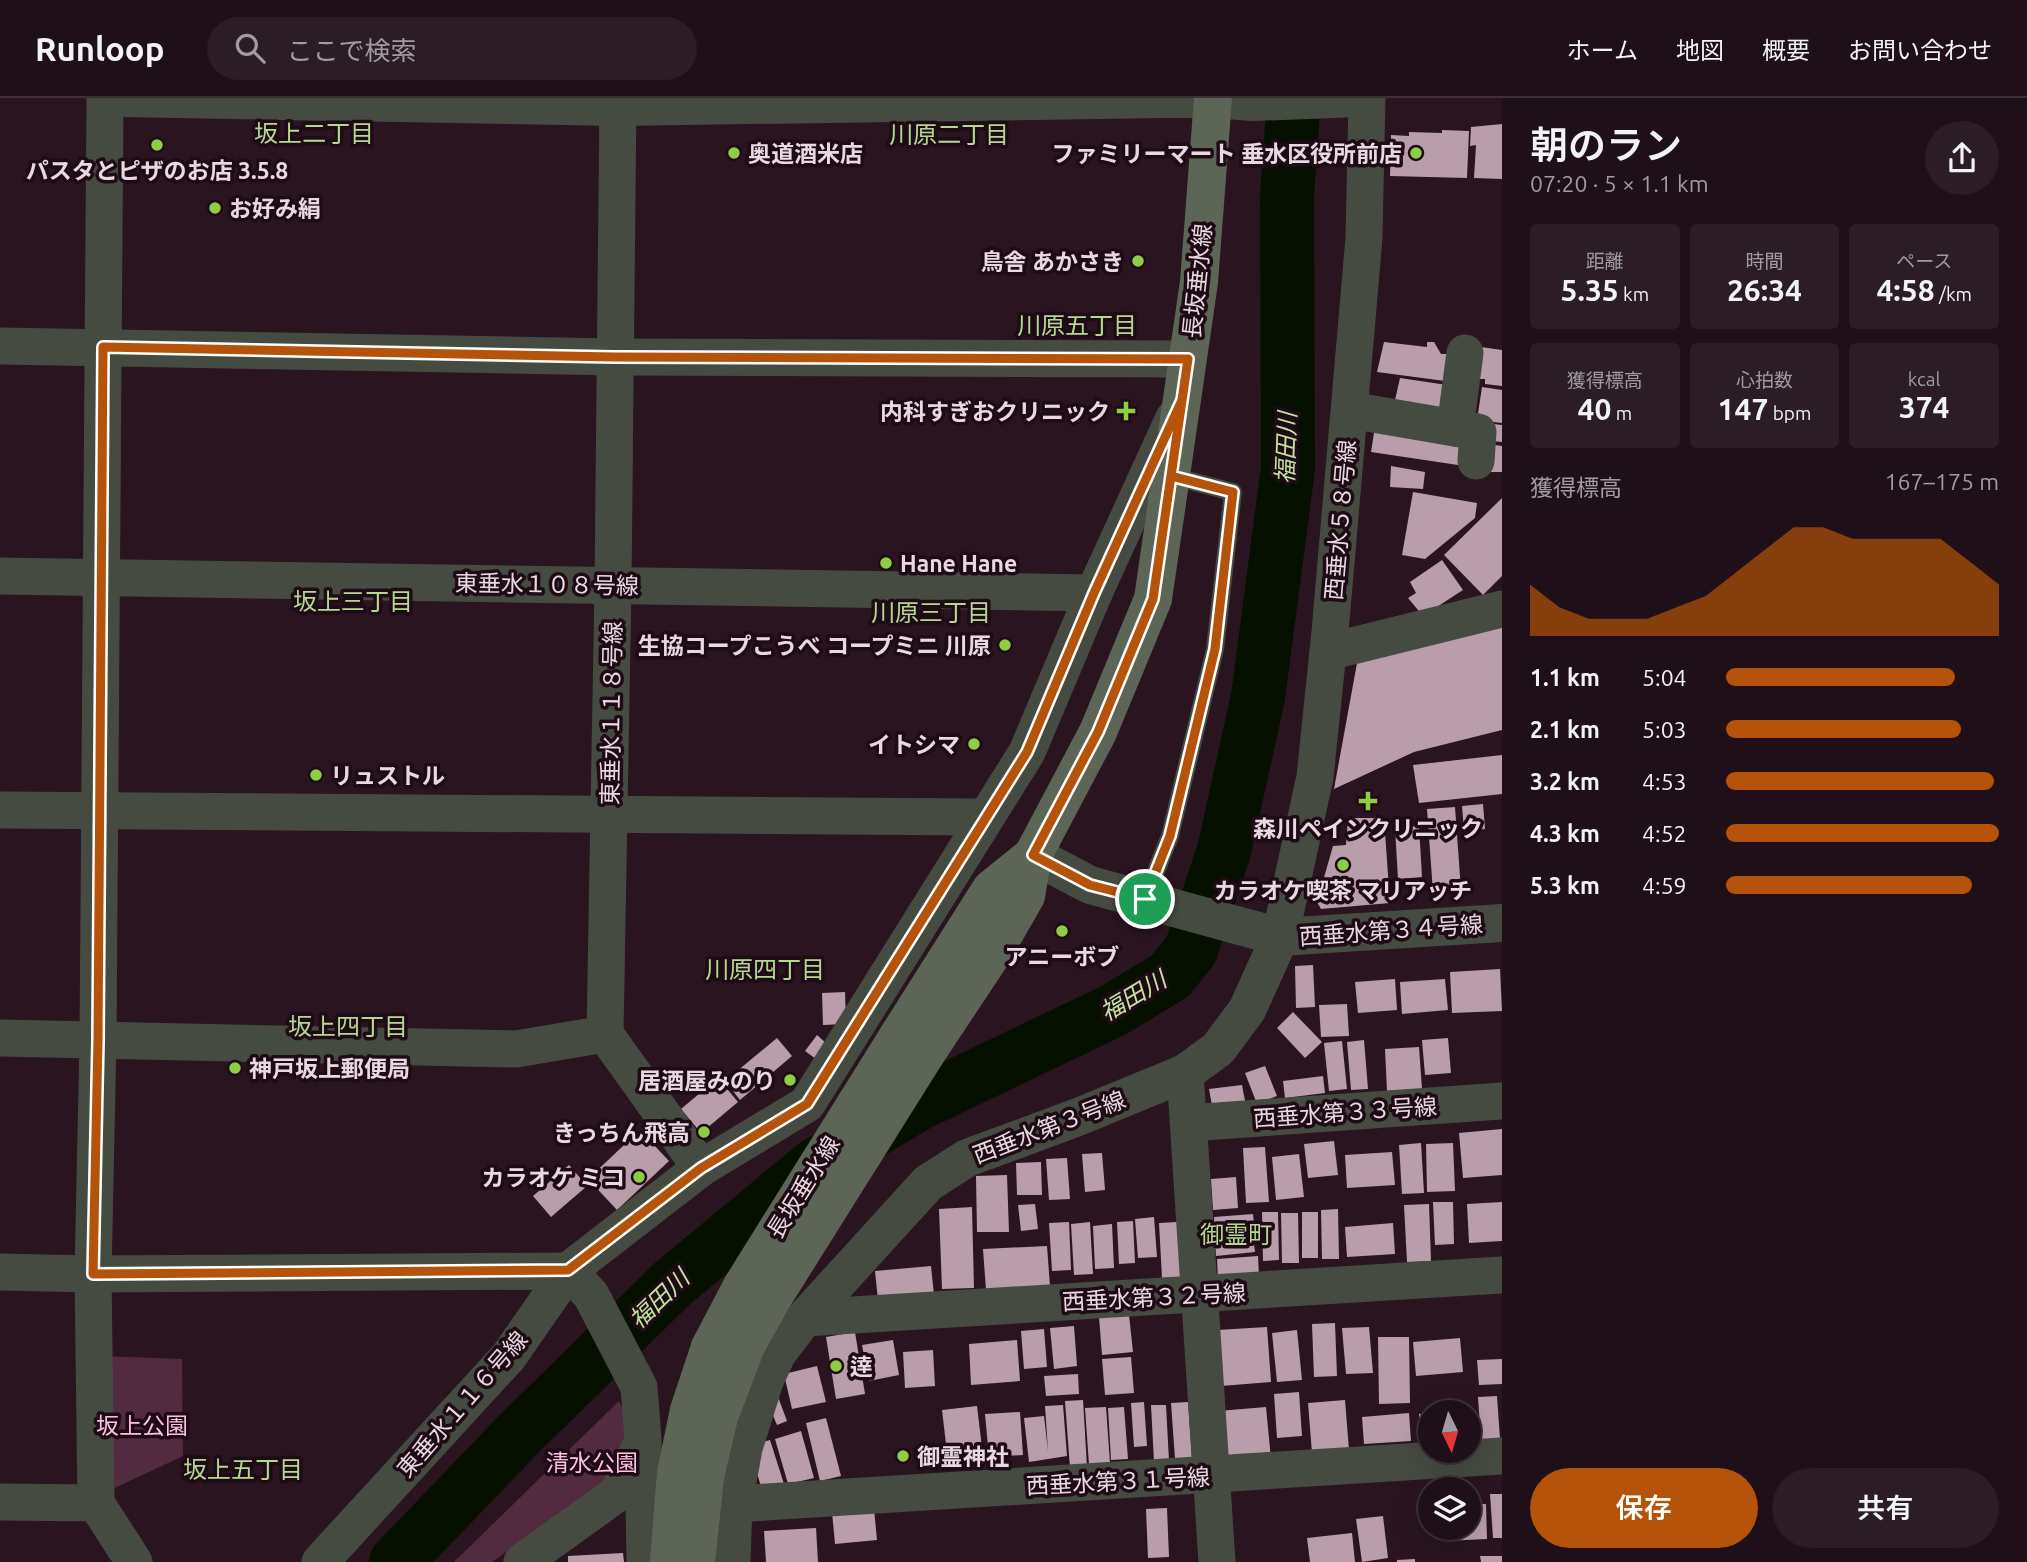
<!DOCTYPE html>
<html lang="ja">
<meta charset="utf-8">
<style>
:root{--surface:#1f0f18;--page:#2c1d25;--text:#f1f3f6;--muted:#a19ca2;--line:#3c2f37;--accent:#b45309}
body{margin:0;font-family:Ubuntu,"Noto Sans JP",sans-serif;background:var(--page);color:var(--text);height:100vh;display:flex;flex-direction:column;font-size:26px;white-space:nowrap}
*{box-sizing:border-box;margin:0}
p{font-size:23px;color:var(--muted)}
.icon{flex:none;width:38px;height:38px;fill:none;stroke:currentColor;stroke-width:2;stroke-linecap:round;stroke-linejoin:round}
.map{position:relative;flex:1;overflow:hidden}
.panel{display:flex;flex-direction:column;background:var(--surface);width:525px}
.panel>*{flex:none}
.needle{width:46px;rotate:175deg}
.controls{position:absolute;left:1418px;top:1302px;display:grid;gap:14px}
.controls a{display:grid;place-items:center;width:63px;height:63px;border-radius:50%;background:var(--surface);box-shadow:0 7px 28px #0002,0 0 0 2px var(--line);font-size:35px}
.pin{position:absolute;display:grid;place-items:center;width:60px;height:60px;color:#fff;margin:-30px;border:4px solid #fff;border-radius:50%;box-shadow:0 2px 7px #0007}
.round{display:grid;place-items:center;flex:none;width:74px;height:74px;border-radius:37px;background:var(--page)}
.summary{display:flex;align-items:center;justify-content:space-between;height:119px;padding:0 28px}
h1{font-size:38px;font-weight:600;line-height:52px}
.metrics{display:grid;grid-template-columns:repeat(3,1fr);gap:10px;height:119px;padding:7px 28px}
.metrics div{display:grid;align-content:center;border-radius:7px;background:var(--page);text-align:center}
.metrics b{font-size:30px;font-weight:600}
.metrics small{font-size:19px;font-weight:400}
.metrics p{font-size:19px}
.chart{height:196px;padding:14px 28px}
.chart p{display:flex;justify-content:space-between}
.chart svg{width:100%;height:126px;margin-top:7px;fill:var(--accent);opacity:.7}
.button{display:flex;gap:14px;margin-top:auto;padding:14px 28px}
.button a{flex:1;height:80px;border-radius:42px;background:var(--accent);color:#fff;font-size:28px;font-weight:600;line-height:80px;text-align:center}
.button a+a{background:var(--page);color:var(--text)}
ul{padding:0 28px;list-style:none;font-size:23px}
li{display:grid;grid-template-columns:112px 84px 1fr;align-items:center;height:52px}
li i{height:18px;border-radius:9px;background:var(--accent)}
header{display:flex;align-items:center;gap:42px;box-sizing:border-box;height:98px;padding:0 35px;background:var(--surface);border-bottom:2px solid var(--line)}
header strong{font-size:33px}
nav{display:flex;gap:38px;margin-inline-start:auto;font-size:24px}
.search{width:490px;height:63px;background:var(--page);display:flex;align-items:center;gap:18px;box-sizing:border-box;padding:0 24px;border-radius:38px;color:var(--muted);font-size:26px}
main{display:flex;flex:1;min-height:0}
.map>svg:first-child{display:block}
.green{fill:#522b41}
.lines{fill:none;stroke-linecap:round;stroke-linejoin:round}
.river{stroke:#051000;stroke-width:54}
.building{fill:#b99dab}
.service{stroke:#464b41;stroke-width:18}
.minor{stroke:#464b41;stroke-width:37}
.tertiary{stroke:#464b41;stroke-width:38}
.secondary{stroke:#5d6656;stroke-width:38}
.secondary-bridge{stroke:#5d6656;stroke-width:38}
.route-casing{stroke:#fff;stroke-width:14}
.route{stroke:#b45309;stroke-width:9}
.poi-dot{fill:#8ece43;stroke:#1f0b16;stroke-width:2.5}
.labels{text-anchor:middle;dominant-baseline:central;stroke-width:7;stroke-linejoin:round;paint-order:stroke}
.poi-label{font-size:23px;font-weight:bold;fill:#e8d9e1;stroke:#1f0b16;text-anchor:end}
.street-label{font-size:23px;fill:#e8d9e1;stroke:#1f0b16}
.park-label{font-size:23px;fill:#fac0df;stroke:#1f0b16}
.neighbourhood-label{font-size:24px;fill:#b4d893;stroke:#1f0b16}
.water-label{font-size:24px;font-style:italic;fill:#c1e4a1;stroke:#1f0b16}
</style>
<header>
<strong>Runloop</strong>
<div class="search"><svg class="icon" aria-label="search" viewBox="0 0 24 24"><circle cx="10" cy="10" r="6"/><path d="M15 15l6 6"/></svg>ここで検索</div>
<nav><a>ホーム</a><a>地図</a><a>概要</a><a>お問い合わせ</a></nav>
</header>
<main>
<div class="map">
<svg width="1502" height="1464" viewBox="0 0 1502 1464">
<rect width="100%" height="100%" fill="#291420"/>
<!-- green -->
<g class="green">
<polygon points="101,1258 182,1261 183,1358 102,1396"/>
<polygon points="619,1303 629,1323 618,1375 492,1464 454,1464"/>
</g>
<g class="lines">
<!-- river -->
<polyline class="river" points="396,1464 520,1335 672,1186 814,1068 918,1006 1114,912 1170,878 1191,852 1224,753 1258,599 1288,370 1287,98 1294,0"/>
</g>
<!-- building -->
<g class="building">
<polygon points="1502,26 1502,81 1474,80 1476,47 1470,48 1471,29"/>
<polygon points="1442,32 1469,33 1467,80 1390,78 1391,37 1409,38 1409,34 1442,35"/>
<polygon points="1384,244 1427,249 1427,244 1434,244 1441,256 1448,256 1445,283 1377,274"/>
<polygon points="1481,249 1502,252 1502,288 1485,286 1485,281 1479,281"/>
<polygon points="1400,280 1447,287 1442,319 1393,311"/>
<polygon points="1482,289 1502,292 1502,325 1477,322"/>
<polygon points="1493,326 1502,327 1502,344 1492,343"/>
<polygon points="1383,329 1461,339 1458,367 1371,354 1374,335"/>
<polygon points="1488,346 1502,348 1502,374 1485,374"/>
<polygon points="1391,368 1425,374 1423,391 1390,389"/>
<polygon points="1413,394 1477,405 1475,420 1425,461 1402,457"/>
<polygon points="1502,400 1502,478 1483,497 1444,457"/>
<polygon points="1442,462 1463,492 1423,518 1408,500 1416,495 1410,484"/>
<polygon points="1502,526 1502,632 1414,654 1334,691 1357,565"/>
<polygon points="1502,657 1502,696 1419,705 1413,667"/>
<polygon points="1483,706 1485,731 1464,733 1462,708"/>
<polygon points="1455,709 1461,792 1433,794 1427,711"/>
<polygon points="1348,720 1384,720 1390,805 1321,811 1317,804 1333,748 1346,747"/>
<polygon points="1419,728 1422,779 1398,781 1395,730"/>
<polygon points="1313,867 1315,909 1296,910 1295,868"/>
<polygon points="1500,871 1502,913 1452,915 1450,874"/>
<polygon points="1395,881 1397,912 1358,915 1355,884"/>
<polygon points="1445,881 1448,912 1402,916 1400,884"/>
<polygon points="845,894 846,926 823,927 822,895"/>
<polygon points="1347,906 1349,938 1321,939 1319,907"/>
<polygon points="1293,914 1322,944 1305,960 1277,930"/>
<polygon points="817,937 827,946 816,961 805,953"/>
<polygon points="777,940 792,958 740,1002 725,983"/>
<polygon points="1448,940 1451,975 1425,977 1422,942"/>
<polygon points="1364,942 1368,991 1351,992 1347,944"/>
<polygon points="1342,943 1347,991 1329,993 1324,945"/>
<polygon points="1419,949 1422,991 1387,993 1385,951"/>
<polygon points="1265,968 1277,998 1257,1006 1245,975"/>
<polygon points="1323,978 1325,995 1285,1000 1283,983"/>
<polygon points="718,980 738,1004 701,1035 681,1011"/>
<polygon points="1242,987 1246,1008 1213,1013 1209,991"/>
<polygon points="1502,1031 1502,1077 1463,1080 1459,1035"/>
<polygon points="640,1032 669,1063 617,1112 588,1081"/>
<polygon points="1334,1043 1338,1077 1308,1080 1304,1046"/>
<polygon points="1421,1045 1424,1095 1402,1096 1399,1047"/>
<polygon points="1453,1045 1455,1093 1427,1094 1426,1046"/>
<polygon points="1265,1049 1269,1104 1246,1105 1243,1050"/>
<polygon points="1392,1054 1395,1087 1347,1090 1345,1057"/>
<polygon points="1102,1055 1105,1092 1085,1094 1082,1056"/>
<polygon points="1299,1056 1304,1099 1276,1102 1272,1059"/>
<polygon points="1067,1060 1070,1101 1049,1102 1046,1061"/>
<polygon points="1041,1064 1042,1097 1017,1097 1016,1065"/>
<polygon points="569,1067 587,1088 551,1119 533,1098"/>
<polygon points="1007,1077 1009,1134 977,1134 976,1078"/>
<polygon points="1236,1079 1238,1110 1213,1112 1211,1081"/>
<polygon points="1433,1104 1453,1104 1454,1146 1435,1147"/>
<polygon points="1502,1104 1502,1143 1469,1145 1467,1106"/>
<polygon points="1035,1106 1038,1131 1021,1133 1018,1107"/>
<polygon points="1429,1106 1431,1163 1407,1164 1404,1107"/>
<polygon points="972,1109 974,1190 942,1191 939,1111"/>
<polygon points="1338,1111 1339,1161 1322,1161 1321,1112"/>
<polygon points="1262,1114 1278,1114 1279,1162 1263,1163"/>
<rect x="1302" y="1114" width="16" height="46"/>
<polygon points="1281,1115 1298,1115 1299,1165 1282,1165"/>
<polygon points="1253,1116 1255,1134 1215,1137 1214,1119"/>
<polygon points="1154,1119 1157,1159 1138,1160 1135,1121"/>
<polygon points="1133,1123 1135,1165 1119,1166 1117,1124"/>
<polygon points="1069,1124 1071,1172 1052,1173 1049,1125"/>
<polygon points="1090,1124 1093,1176 1074,1177 1071,1126"/>
<polygon points="1177,1124 1181,1179 1162,1180 1159,1125"/>
<polygon points="1393,1125 1395,1156 1347,1159 1345,1129"/>
<polygon points="1112,1126 1114,1170 1095,1171 1093,1128"/>
<polygon points="1253,1139 1255,1154 1216,1158 1215,1143"/>
<polygon points="1047,1148 1050,1188 986,1192 983,1151"/>
<polygon points="1258,1158 1259,1178 1218,1181 1217,1161"/>
<polygon points="931,1168 934,1197 878,1202 875,1173"/>
<polygon points="1129,1217 1133,1254 1102,1257 1099,1219"/>
<polygon points="1335,1225 1337,1278 1314,1279 1312,1226"/>
<polygon points="1074,1228 1077,1268 1054,1271 1050,1230"/>
<polygon points="1267,1229 1271,1284 1221,1288 1217,1232"/>
<polygon points="1369,1229 1373,1275 1346,1276 1342,1230"/>
<polygon points="1044,1231 1047,1269 1024,1271 1021,1233"/>
<polygon points="1297,1232 1302,1282 1277,1284 1272,1235"/>
<polygon points="855,1234 865,1296 836,1301 826,1239"/>
<polygon points="1378,1239 1409,1239 1410,1305 1379,1306"/>
<polygon points="1460,1240 1463,1274 1416,1278 1413,1244"/>
<polygon points="893,1242 899,1277 869,1283 862,1247"/>
<polygon points="1017,1242 1020,1283 971,1287 969,1246"/>
<polygon points="933,1252 935,1288 905,1290 903,1254"/>
<polygon points="1131,1259 1134,1295 1105,1297 1102,1261"/>
<polygon points="1502,1261 1502,1286 1479,1287 1477,1262"/>
<polygon points="817,1268 826,1304 792,1311 784,1276"/>
<polygon points="1078,1276 1079,1296 1046,1298 1044,1278"/>
<polygon points="775,1291 787,1323 777,1327 764,1296"/>
<polygon points="1299,1294 1302,1338 1277,1340 1274,1296"/>
<polygon points="1497,1298 1500,1341 1481,1343 1478,1299"/>
<polygon points="1083,1302 1087,1369 1070,1370 1065,1303"/>
<polygon points="1345,1302 1349,1352 1312,1355 1308,1305"/>
<polygon points="1144,1304 1147,1348 1134,1349 1131,1305"/>
<polygon points="1188,1304 1192,1360 1175,1361 1171,1305"/>
<polygon points="1063,1307 1067,1358 1029,1364 1024,1320 1044,1318 1048,1353 1045,1308"/>
<polygon points="1151,1307 1166,1307 1169,1363 1154,1364"/>
<polygon points="977,1308 983,1358 948,1363 942,1312"/>
<polygon points="1106,1309 1110,1365 1089,1367 1085,1310"/>
<polygon points="1124,1309 1128,1361 1111,1362 1108,1310"/>
<polygon points="1266,1309 1271,1361 1223,1365 1218,1313"/>
<polygon points="1020,1314 1023,1357 989,1359 985,1316"/>
<polygon points="1409,1315 1411,1343 1364,1346 1362,1319"/>
<polygon points="1430,1315 1430,1342 1421,1343 1419,1316"/>
<polygon points="826,1320 841,1378 820,1383 806,1325"/>
<polygon points="801,1333 814,1380 788,1386 775,1341"/>
<polygon points="770,1342 784,1386 762,1392 749,1348"/>
<polygon points="1490,1396 1502,1396 1502,1440 1493,1440"/>
<polygon points="1468,1406 1486,1406 1487,1441 1444,1443 1443,1430 1468,1430"/>
<polygon points="1167,1410 1169,1459 1148,1460 1146,1411"/>
<polygon points="874,1411 877,1442 835,1446 832,1414"/>
<polygon points="1383,1418 1388,1460 1362,1464 1356,1421"/>
<polygon points="816,1430 818,1464 766,1464 764,1433"/>
<polygon points="1352,1435 1355,1464 1310,1464 1307,1440"/>
<polygon points="623,1455 624,1464 568,1464 568,1458"/>
<polygon points="1480,1458 1502,1458 1502,1464 1481,1464"/>
<polygon points="1415,1461 1415,1464 1397,1464 1397,1462"/>
</g>
<g class="lines">
<!-- service -->
<polyline class="service" points="1145,801 1170,738 1215,551 1233,394 1171,378"/>
<!-- minor -->
<g class="minor">
<polyline points="0,248 615,259 1188,261"/>
<polyline points="1350,312 1478,334 1476,363"/>
<polyline points="1455,330 1465,255"/>
<polyline points="0,478 1094,495"/>
<polyline points="1328,554 1502,511"/>
<polyline points="0,712 984,719"/>
<polyline points="1280,839 1315,679 1330,534 1364,140 1367,0"/>
<polyline points="605,936 613,487 618,0"/>
<polyline points="0,940 516,951 605,936 701,1070"/>
<polyline points="1185,975 1217,1464"/>
<polyline points="1189,1025 1502,1003"/>
<polyline points="0,1174 93,1176 568,1173 591,1197 639,1289 643,1341 645,1464"/>
<polyline points="0,1404 96,1405 134,1464"/>
<polyline points="96,1405 93,1176 98,942 105,0"/>
<polyline points="734,1406 1502,1358"/>
<polyline points="320,1464 509,1258 568,1173 701,1070 807,1006 1027,654 1094,495 1174,320"/>
<polyline points="522,1464 618,1395 640,1349"/>
<polyline points="732,1464 734,1406 744,1350 765,1283 778,1255 805,1220 1502,1177"/>
</g>
<!-- tertiary -->
<g class="tertiary">
<polyline points="123,0 618,9 1165,1 1213,1 1253,4 1360,0"/>
<polyline points="1033,757 1090,787 1280,839 1502,825"/>
<polyline points="805,1220 928,1085 967,1060 1078,1019 1185,975 1218,951 1247,912 1280,839"/>
</g>
<!-- secondary -->
<g class="secondary">
<polyline points="898,938 991,791 1033,757"/>
<polyline points="926,956 995,852 1026,798 1033,757 1098,634 1153,501 1199,184 1213,0"/>
<polyline points="669,1464 676,1375 689,1312 710,1249"/>
<polyline points="696,1464 705,1379 719,1319 746,1248"/>
</g>
<!-- secondary-bridge -->
<g class="secondary-bridge">
<polyline points="746,1248 771,1203 926,956"/>
<polyline points="710,1249 742,1188 898,938"/>
</g>
</g>
<g class="lines">
<!-- route casing -->
<g class="route-casing">
<polyline id="route" points="1145,801 1170,738 1215,551 1233,394 1171,378 1188,261 615,259 103,249 98,942 93,1176 568,1172 701,1070 807,1006 1027,654 1094,495 1182,302 1153,501 1098,634 1033,757 1090,787 1145,801"/>
</g>
<!-- route -->
<use href="#route" class="route"/>
</g>
<!-- markers -->
<g class="poi-dot">
<circle cx="157" cy="47" r="7"/>
<circle cx="734" cy="55" r="7"/>
<circle cx="1416" cy="55" r="7"/>
<circle cx="215" cy="110" r="7"/>
<circle cx="1138" cy="163" r="7"/>
<path d="M1122.5 302.5h7v7h7v7h-7v7h-7v-7h-7v-7h7z"/>
<circle cx="886" cy="465" r="7"/>
<circle cx="1005" cy="547" r="7"/>
<circle cx="974" cy="646" r="7"/>
<circle cx="316" cy="677" r="7"/>
<path d="M1364.5 692.5h7v7h7v7h-7v7h-7v-7h-7v-7h7z"/>
<circle cx="1343" cy="767" r="7"/>
<circle cx="1062" cy="833" r="7"/>
<circle cx="235" cy="970" r="7"/>
<circle cx="790" cy="982" r="7"/>
<circle cx="704" cy="1034" r="7"/>
<circle cx="639" cy="1079" r="7"/>
<circle cx="836" cy="1268" r="7"/>
<circle cx="903" cy="1358" r="7"/>
</g>
<g class="labels">
<!-- poi labels -->
<g class="poi-label">
<text x="748" y="55" text-anchor="start">奥道酒米店</text>
<text x="1402" y="55">ファミリーマート 垂水区役所前店</text>
<text x="157" y="72" text-anchor="middle">パスタとピザのお店 3.5.8</text>
<text x="229" y="110" text-anchor="start">お好み絹</text>
<text x="1124" y="163">鳥舎 あかさき</text>
<text x="1110" y="313">内科すぎおクリニック</text>
<text x="900" y="465" text-anchor="start">Hane Hane</text>
<text x="991" y="547">生協コープこうべ コープミニ 川原</text>
<text x="960" y="646">イトシマ</text>
<text x="330" y="677" text-anchor="start">リュストル</text>
<text x="1368" y="730" text-anchor="middle">森川ペインクリニック</text>
<text x="1343" y="792" text-anchor="middle">カラオケ喫茶 マリアッチ</text>
<text x="1062" y="858" text-anchor="middle">アニーボブ</text>
<text x="249" y="970" text-anchor="start">神戸坂上郵便局</text>
<text x="776" y="982">居酒屋みのり</text>
<text x="690" y="1034">きっちん飛高</text>
<text x="625" y="1079">カラオケ ミコ</text>
<text x="850" y="1268" text-anchor="start">逹</text>
<text x="917" y="1358" text-anchor="start">御霊神社</text>
</g>
<!-- street labels -->
<g class="street-label">
<text transform="translate(1197 183) rotate(-84)">長坂垂水線</text>
<text transform="translate(1340 422) rotate(-85)">西垂水５８号線</text>
<text transform="translate(547 486) rotate(1)">東垂水１０８号線</text>
<text transform="translate(611 615) rotate(-89)">東垂水１１８号線</text>
<text transform="translate(1391 832) rotate(-4)">西垂水第３４号線</text>
<text transform="translate(1345 1014) rotate(-4)">西垂水第３３号線</text>
<text transform="translate(1049 1029) rotate(-21)">西垂水第３号線</text>
<text transform="translate(803 1089) rotate(-58)">長坂垂水線</text>
<text transform="translate(1154 1199) rotate(-3)">西垂水第３２号線</text>
<text transform="translate(462 1306) rotate(-49)">東垂水１１６号線</text>
<text transform="translate(1118 1383) rotate(-3)">西垂水第３１号線</text>
</g>
<!-- park labels -->
<g class="park-label">
<text x="142" y="1327">坂上公園</text>
<text x="592" y="1364">清水公園</text>
</g>
<!-- neighbourhood labels -->
<g class="neighbourhood-label">
<text x="314" y="35">坂上二丁目</text>
<text x="949" y="36">川原二丁目</text>
<text x="1077" y="227">川原五丁目</text>
<text x="353" y="503">坂上三丁目</text>
<text x="931" y="514">川原三丁目</text>
<text x="765" y="871">川原四丁目</text>
<text x="348" y="928">坂上四丁目</text>
<text x="1236" y="1136">御霊町</text>
<text x="243" y="1371">坂上五丁目</text>
</g>
<!-- water labels -->
<g class="water-label">
<text transform="translate(1286 350) rotate(-88)">福田川</text>
<text transform="translate(1133 898) rotate(-31)">福田川</text>
<text transform="translate(659 1201) rotate(-44)">福田川</text>
</g>
</g>
</svg>
<div class="controls">
<a><svg class="needle" viewBox="-14 -14 28 28"><path d="M0-13l5 13h-10z" fill="#e53935"/><path d="M0 13l5-13h-10z" fill="#a19ca2"/></svg></a>
<a><svg class="icon" aria-label="layers" viewBox="0 0 24 24"><path d="M12 4l9 5-9 5-9-5zM3 14l9 5 9-5"/></svg></a>
</div>
<div class="pin" style="left:1145px;top:801px;background:#1e9e55"><svg class="icon" aria-label="arrive" viewBox="0 0 24 24"><path d="M6 21V4h12l-3 4 3 4H6"/></svg></div>
</div>
<section class="panel">
<div class="summary"><div><h1>朝のラン</h1><p>07:20 · 5 × 1.1 km</p></div><a class="round"><svg class="icon" aria-label="share" viewBox="0 0 24 24"><path d="M12 15V3M7 8l5-5 5 5M5 13v7h14v-7"/></svg></a></div>
<div class="metrics">
<div><p>距離</p><b>5.35<small> km</small></b></div>
<div><p>時間</p><b>26:34</b></div>
<div><p>ペース</p><b>4:58<small> /km</small></b></div>
</div>
<div class="metrics">
<div><p>獲得標高</p><b>40<small> m</small></b></div>
<div><p>心拍数</p><b>147<small> bpm</small></b></div>
<div><p>kcal</p><b>374</b></div>
</div>
<div class="chart"><p><span>獲得標高</span>167–175 m</p>
<svg viewBox="0 0 160 44" preserveAspectRatio="none"><path d="M0 44V26L10 34L20 38L30 38L40 38L50 34L60 30L70 22L80 14L90 6L100 6L110 10L120 10L130 10L140 10L150 18L160 26V44z"/></svg>
</div>
<ul>
<li><b>1.1 km</b>5:04<i style="width:84%"></i></li>
<li><b>2.1 km</b>5:03<i style="width:86%"></i></li>
<li><b>3.2 km</b>4:53<i style="width:98%"></i></li>
<li><b>4.3 km</b>4:52<i style="width:100%"></i></li>
<li><b>5.3 km</b>4:59<i style="width:90%"></i></li>
</ul>
<div class="button"><a>保存</a><a>共有</a></div>
</section>
</main>
